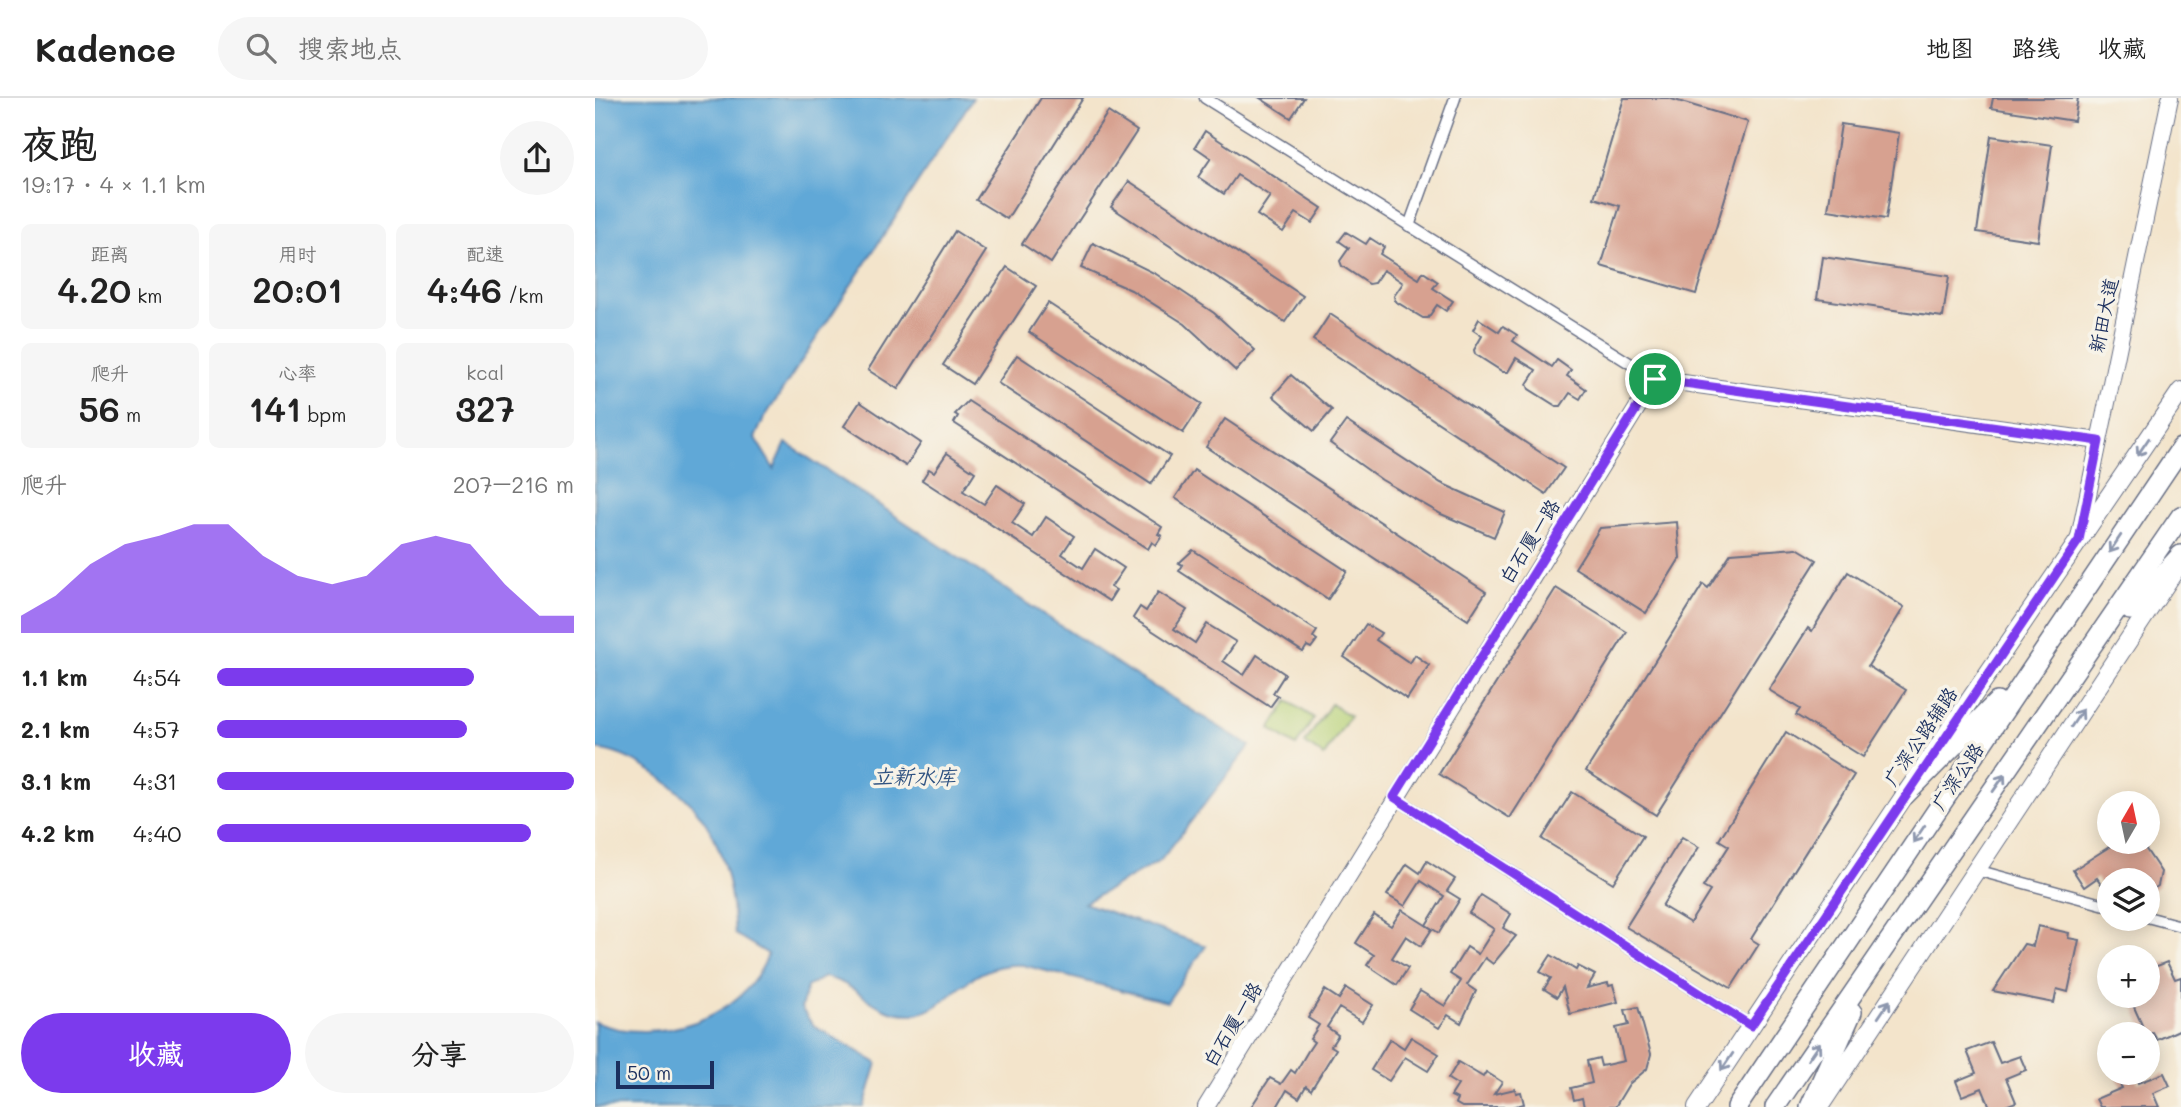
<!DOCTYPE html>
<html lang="zh">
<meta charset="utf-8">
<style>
:root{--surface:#fff;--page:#f6f6f6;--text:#222;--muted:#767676;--line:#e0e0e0;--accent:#7c3aed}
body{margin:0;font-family:Mali,"LXGW WenKai TC",sans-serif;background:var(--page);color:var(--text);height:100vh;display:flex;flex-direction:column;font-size:26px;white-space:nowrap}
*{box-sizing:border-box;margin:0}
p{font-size:23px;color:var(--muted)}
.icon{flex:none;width:38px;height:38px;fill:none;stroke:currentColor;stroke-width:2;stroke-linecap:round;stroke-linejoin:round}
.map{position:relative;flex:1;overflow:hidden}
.drawer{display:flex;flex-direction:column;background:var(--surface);width:595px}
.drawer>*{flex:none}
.needle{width:46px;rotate:9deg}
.tools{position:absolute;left:1502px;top:693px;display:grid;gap:14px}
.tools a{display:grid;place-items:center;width:63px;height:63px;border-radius:50%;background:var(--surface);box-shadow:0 4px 18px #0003;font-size:35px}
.scale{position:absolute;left:21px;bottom:18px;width:98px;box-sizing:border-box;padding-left:7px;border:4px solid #1b2f5e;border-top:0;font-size:19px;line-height:24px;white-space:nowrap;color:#1b2f5e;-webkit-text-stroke:5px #f7f3e8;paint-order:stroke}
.pin{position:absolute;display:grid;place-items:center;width:60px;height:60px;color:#fff;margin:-30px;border:4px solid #fff;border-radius:50%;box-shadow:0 2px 7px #0007}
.round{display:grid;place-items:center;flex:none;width:74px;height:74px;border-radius:37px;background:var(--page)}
.headline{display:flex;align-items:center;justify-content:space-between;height:119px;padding:0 21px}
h1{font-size:38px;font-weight:600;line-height:52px}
.metrics{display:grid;grid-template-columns:repeat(3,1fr);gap:10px;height:119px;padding:7px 21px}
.metrics div{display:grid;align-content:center;border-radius:10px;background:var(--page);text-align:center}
.metrics b{font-size:35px;font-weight:600}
.metrics small{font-size:19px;font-weight:400}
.metrics p{font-size:19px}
.chart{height:196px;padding:14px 21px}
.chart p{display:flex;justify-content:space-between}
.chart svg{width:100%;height:126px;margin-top:7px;fill:var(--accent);opacity:.7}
.action{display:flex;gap:14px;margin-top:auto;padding:14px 21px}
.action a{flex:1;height:80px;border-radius:42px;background:var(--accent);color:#fff;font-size:28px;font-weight:600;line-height:80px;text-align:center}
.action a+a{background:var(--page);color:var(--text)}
ul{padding:0 21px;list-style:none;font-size:23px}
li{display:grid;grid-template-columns:112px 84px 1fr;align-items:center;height:52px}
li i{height:18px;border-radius:9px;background:var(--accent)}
header{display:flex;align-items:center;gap:42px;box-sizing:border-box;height:98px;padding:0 35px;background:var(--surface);border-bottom:2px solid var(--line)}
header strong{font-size:33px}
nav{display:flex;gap:38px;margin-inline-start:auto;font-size:24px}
.search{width:490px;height:63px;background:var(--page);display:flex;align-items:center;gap:18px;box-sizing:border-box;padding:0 24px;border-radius:38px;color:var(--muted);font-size:26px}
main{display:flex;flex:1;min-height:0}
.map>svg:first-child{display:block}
.green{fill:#b7d278;stroke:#69806b;stroke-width:2}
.water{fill:#60a8d7;stroke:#3e6c9a;stroke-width:2}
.building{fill:#d7a190}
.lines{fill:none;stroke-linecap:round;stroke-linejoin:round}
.street-casing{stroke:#676e84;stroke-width:13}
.secondary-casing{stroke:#676e84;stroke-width:18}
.primary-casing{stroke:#676e84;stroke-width:20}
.highway-casing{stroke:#676e84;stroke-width:22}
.street{stroke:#fff;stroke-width:10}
.secondary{stroke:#fff;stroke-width:16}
.primary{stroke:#fff;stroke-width:18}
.highway{stroke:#fff;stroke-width:19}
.oneway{stroke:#8d97ae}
.route-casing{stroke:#fff;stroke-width:14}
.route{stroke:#7c3aed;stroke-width:9}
.labels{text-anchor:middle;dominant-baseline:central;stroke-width:7;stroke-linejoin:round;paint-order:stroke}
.street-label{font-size:19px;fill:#1b2f5e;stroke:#f7f3e8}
.water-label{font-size:21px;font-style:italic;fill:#305382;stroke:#f7f3e8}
</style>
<header>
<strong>Kadence</strong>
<div class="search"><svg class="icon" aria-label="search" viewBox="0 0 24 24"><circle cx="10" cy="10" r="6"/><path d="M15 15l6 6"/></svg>搜索地点</div>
<nav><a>地图</a><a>路线</a><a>收藏</a></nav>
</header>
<main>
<section class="drawer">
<div class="headline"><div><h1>夜跑</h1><p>19:17 · 4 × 1.1 km</p></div><a class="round"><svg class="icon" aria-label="share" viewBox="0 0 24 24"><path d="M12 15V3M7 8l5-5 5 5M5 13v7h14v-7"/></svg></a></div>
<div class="metrics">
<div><p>距离</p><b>4.20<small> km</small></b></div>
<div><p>用时</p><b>20:01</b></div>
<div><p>配速</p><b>4:46<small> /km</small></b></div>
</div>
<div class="metrics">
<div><p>爬升</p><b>56<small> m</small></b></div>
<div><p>心率</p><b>141<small> bpm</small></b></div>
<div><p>kcal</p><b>327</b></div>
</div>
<div class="chart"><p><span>爬升</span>207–216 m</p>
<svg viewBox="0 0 160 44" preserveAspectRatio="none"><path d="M0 44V38L10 31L20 20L30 13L40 10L50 6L60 6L70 17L80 24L90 27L100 24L110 13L120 10L130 13L140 27L150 38L160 38V44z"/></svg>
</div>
<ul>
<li><b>1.1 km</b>4:54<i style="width:72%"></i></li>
<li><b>2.1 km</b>4:57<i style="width:70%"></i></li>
<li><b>3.1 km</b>4:31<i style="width:100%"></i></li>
<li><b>4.2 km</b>4:40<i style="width:88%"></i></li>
</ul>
<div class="action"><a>收藏</a><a>分享</a></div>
</section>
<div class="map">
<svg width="1586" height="1009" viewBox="0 0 1586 1009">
<rect width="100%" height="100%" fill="#f7f3e8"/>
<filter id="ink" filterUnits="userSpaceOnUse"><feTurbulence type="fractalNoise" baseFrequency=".0143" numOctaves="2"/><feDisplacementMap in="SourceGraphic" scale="14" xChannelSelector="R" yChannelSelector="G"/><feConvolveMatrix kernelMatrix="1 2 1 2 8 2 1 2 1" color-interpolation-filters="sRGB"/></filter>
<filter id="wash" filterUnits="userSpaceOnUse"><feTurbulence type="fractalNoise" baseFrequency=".00686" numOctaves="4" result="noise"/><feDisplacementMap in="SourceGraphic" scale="28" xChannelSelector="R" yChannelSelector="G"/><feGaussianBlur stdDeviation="1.57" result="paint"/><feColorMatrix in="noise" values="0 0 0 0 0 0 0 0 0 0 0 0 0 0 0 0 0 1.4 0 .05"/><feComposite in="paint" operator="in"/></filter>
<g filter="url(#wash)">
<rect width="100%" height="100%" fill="#f3e4cb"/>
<!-- green -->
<g class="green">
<polygon points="693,603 719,620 701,648 675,631"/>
<polygon points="736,606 755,618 729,658 710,645"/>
</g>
<!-- water -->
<path class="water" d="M0 0H378L168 322 160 340 179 371 191 345 532 572 655 648 565 763 489 805 611 848 572 904 428 867C369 863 354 916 317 916 274 916 267 886 229 879L212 889 206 910 218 927 282 965 269 1009H0V924C60 949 151 921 173 856L140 836C134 764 122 716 59 675 41 663 22 653 0 651Z"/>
<g id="blocks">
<!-- building -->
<g class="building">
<polygon points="446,0 488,0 412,121 381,102"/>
<polygon points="665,0 709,0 696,20"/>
<polygon points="1029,0 1073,0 1153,24 1101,196 1006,168 1025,108 999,100"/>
<polygon points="1398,0 1483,0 1479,23 1396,10"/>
<polygon points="513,14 542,33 456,165 427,146"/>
<polygon points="1246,26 1304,35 1291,121 1233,112"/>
<polygon points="610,33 727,110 717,125 701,115 688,134 662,117 675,98 658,87 642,77 629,96 603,79 616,60 600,49"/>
<polygon points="1396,38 1457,47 1443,143 1382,134"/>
<polygon points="534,83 708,198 690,224 516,109"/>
<polygon points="360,133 391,153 303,291 273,272"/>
<polygon points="751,134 771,146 775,140 789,149 785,156 824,181 828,174 843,184 838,190 858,203 851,213 842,207 833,220 828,220 800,203 799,198 808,185 798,178 788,172 779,185 774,186 747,168 745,163 754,150 744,143"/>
<polygon points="498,145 561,176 619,215 660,252 641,273 590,226 536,192 486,170"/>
<polygon points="1228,159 1354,178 1348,219 1222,201"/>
<polygon points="412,169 441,188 377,286 348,267"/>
<polygon points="453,205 607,306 588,335 434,234"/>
<polygon points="735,216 969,370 951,396 718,242"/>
<polygon points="884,221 904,234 908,228 922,237 918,243 957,269 962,262 976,272 972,278 991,291 985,301 975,295 966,308 961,308 934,291 932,286 941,272 921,260 913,274 908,274 880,256 879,252 887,238 878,232"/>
<polygon points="422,257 575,358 556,386 403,285"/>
<polygon points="696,277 737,312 719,333 678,298"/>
<polygon points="373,303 567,429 563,436 567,438 561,447 557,444 553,451 359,325 363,318 360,316"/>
<polygon points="265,304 326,345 311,368 249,328"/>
<polygon points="630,321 891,494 873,522 611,349"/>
<polygon points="751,323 846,385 910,414 899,439 846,416 787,382 735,345"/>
<polygon points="352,355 380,374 368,393 389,406 402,387 430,406 417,425 438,439 451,419 479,438 467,456 488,470 500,451 529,470 516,489 521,492 514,503 327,382 334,371 339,374"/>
<polygon points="599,372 752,473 733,501 580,400"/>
<polygon points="1082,424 1085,460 1051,515 980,470 1005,430"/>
<polygon points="1202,450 1222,462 1061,717 991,673 1108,486 1113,490 1136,455"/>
<polygon points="598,452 722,533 718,539 722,542 716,550 712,548 708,554 584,473 588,467 584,465"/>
<polygon points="1253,474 1309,509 1273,568 1311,592 1268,659 1201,617 1205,611 1174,592 1213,530 1217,533"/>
<polygon points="961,490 1032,534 915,720 844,676"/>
<polygon points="563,494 592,512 579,531 600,545 612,526 641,544 628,563 649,577 662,557 690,576 678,595 683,598 675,609 538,520 545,509 551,513"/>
<polygon points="771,526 786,535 781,542 815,565 820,557 834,567 812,601 749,559"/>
<polygon points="1191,634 1259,677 1156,841 1164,846 1136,890 1031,829 1087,739 1104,749 1067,808 1095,825 1115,793 1108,789 1134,748 1124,742"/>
<polygon points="977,694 1048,738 1018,785 947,741"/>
<polygon points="1522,744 1546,744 1566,774 1563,788 1552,795 1552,782 1514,782 1514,797 1502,780 1489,789 1478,772"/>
<polygon points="832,763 860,781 852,793 865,801 844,835 831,827 849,798 826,783 810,808 792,797 812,766 825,775"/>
<polygon points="886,797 916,816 908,830 921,838 898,866 890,860 872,887 881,893 866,925 853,917 844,930 814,911 825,893 850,908 866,883 855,876 872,849 883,856 899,831 874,815"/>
<polygon points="807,812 837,831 826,848 811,838 797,860 813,870 802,887 772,867 779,857 761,845 779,817 796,828"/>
<polygon points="1443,828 1474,835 1473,840 1484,842 1473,894 1462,891 1459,905 1398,893 1429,846 1438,848"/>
<polygon points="956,857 981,872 983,868 1000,877 992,890 1013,885 1014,888 1018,887 1023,904 975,916 968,889 962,899 949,891 956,880 945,874"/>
<polygon points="1572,864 1580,881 1586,879 1586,931 1562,942 1558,935 1551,936 1534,898 1552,898 1552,872"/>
<polygon points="751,890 778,907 767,924 744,910 732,929 743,937 736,948 741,951 716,992 711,988 704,1000 692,992 682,1009 656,1009 675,980 686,986 696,972 700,975 713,953 719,944 715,941 724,927 713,920 730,892 744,901"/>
<polygon points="1043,909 1056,956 1052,971 1034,986 1020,1009 989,1009 987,1000 979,1002 976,990 997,985 992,963 1004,960 1006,968 1029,963 1021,930 1034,927 1030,912"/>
<polygon points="816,939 844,956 833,973 810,959 794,983 776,972 795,941 809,950"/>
<polygon points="1396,944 1405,965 1425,958 1431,972 1411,980 1421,1004 1408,1009 1395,1009 1387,990 1367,998 1361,983 1381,975 1372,953"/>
<polygon points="863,964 888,979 891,974 907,984 899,996 920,991 921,995 926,994 929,1006 917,1009 867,1009 860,1005 862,1001 856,998 863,987 853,981"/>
<polygon points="1520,975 1539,975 1543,985 1569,975 1575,988 1558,995 1564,1009 1505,1009 1501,1001 1527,990"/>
</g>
</g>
</g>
<g filter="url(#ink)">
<use href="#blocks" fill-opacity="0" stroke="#676e84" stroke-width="2"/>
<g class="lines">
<!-- street casing -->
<g class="street-casing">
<g id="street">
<polyline points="610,0 1060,281"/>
<polyline points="814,128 860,0"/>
<polyline points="799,699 1156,928"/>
<polyline points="1381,772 1514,808"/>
<polyline points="1552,819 1586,828"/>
</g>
</g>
<!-- secondary casing -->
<g class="secondary-casing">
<g id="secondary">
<polyline points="1484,440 1575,0"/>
<polyline points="611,1009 1060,281 1504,343"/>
</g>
</g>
<!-- primary casing -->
<g class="primary-casing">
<g id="primary">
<polyline points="1102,1009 1310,697 1586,293"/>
<polyline points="1224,1009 1580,472"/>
</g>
</g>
<!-- highway casing -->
<g class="highway-casing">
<g id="highway">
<polyline points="1535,512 1586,457"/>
<polyline points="1310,697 1402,604"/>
<polyline points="1142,1009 1586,350"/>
<polyline points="1180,1009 1586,418"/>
<polyline points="1215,1009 1257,914"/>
</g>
</g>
<!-- street -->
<use href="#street" class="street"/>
<!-- secondary -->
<use href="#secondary" class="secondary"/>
<!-- primary -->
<use href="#primary" class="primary"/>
<!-- highway -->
<use href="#highway" class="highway"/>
</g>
<!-- one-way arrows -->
<defs><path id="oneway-shaft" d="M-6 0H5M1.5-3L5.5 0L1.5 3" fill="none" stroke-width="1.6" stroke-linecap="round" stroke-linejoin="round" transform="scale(1.75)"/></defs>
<g class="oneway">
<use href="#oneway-shaft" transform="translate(1548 349) rotate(124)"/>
<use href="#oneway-shaft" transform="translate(1520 446) rotate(124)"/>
<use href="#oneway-shaft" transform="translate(1482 620) rotate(-56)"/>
<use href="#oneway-shaft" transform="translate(1404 685) rotate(-55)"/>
<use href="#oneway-shaft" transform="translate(1324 736) rotate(124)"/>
<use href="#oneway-shaft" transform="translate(1289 911) rotate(-56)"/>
<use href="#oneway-shaft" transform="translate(1219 953) rotate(-55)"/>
<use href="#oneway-shaft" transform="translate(1132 964) rotate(124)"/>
</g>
</g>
<g class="lines" filter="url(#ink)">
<!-- route casing -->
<g class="route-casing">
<polygon id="route" points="1060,281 1504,343 1484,442 1156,928 799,699"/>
</g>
<!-- route -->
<use href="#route" class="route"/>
</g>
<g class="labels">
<!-- street labels -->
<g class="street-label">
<text transform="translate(1508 217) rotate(-78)">新田大道</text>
<text transform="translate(934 443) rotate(-58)">白石厦一路</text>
<text transform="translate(1325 638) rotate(-56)">广深公路辅路</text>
<text transform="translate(1362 678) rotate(-56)">广深公路</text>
<text transform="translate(637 926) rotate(-59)">白石厦一路</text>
</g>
<!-- water labels -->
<g class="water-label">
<text x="319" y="677">立新水库</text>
</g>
</g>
</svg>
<div class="tools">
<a><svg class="needle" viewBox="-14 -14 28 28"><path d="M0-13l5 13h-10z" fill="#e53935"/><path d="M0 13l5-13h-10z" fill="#767676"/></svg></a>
<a><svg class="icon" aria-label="layers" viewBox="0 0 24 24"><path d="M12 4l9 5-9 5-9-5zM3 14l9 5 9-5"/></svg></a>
<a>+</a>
<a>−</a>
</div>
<div class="scale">50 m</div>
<div class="pin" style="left:1060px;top:281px;background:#1e9e55"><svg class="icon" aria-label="arrive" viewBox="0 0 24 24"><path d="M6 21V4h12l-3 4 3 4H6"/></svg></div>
</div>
</main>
